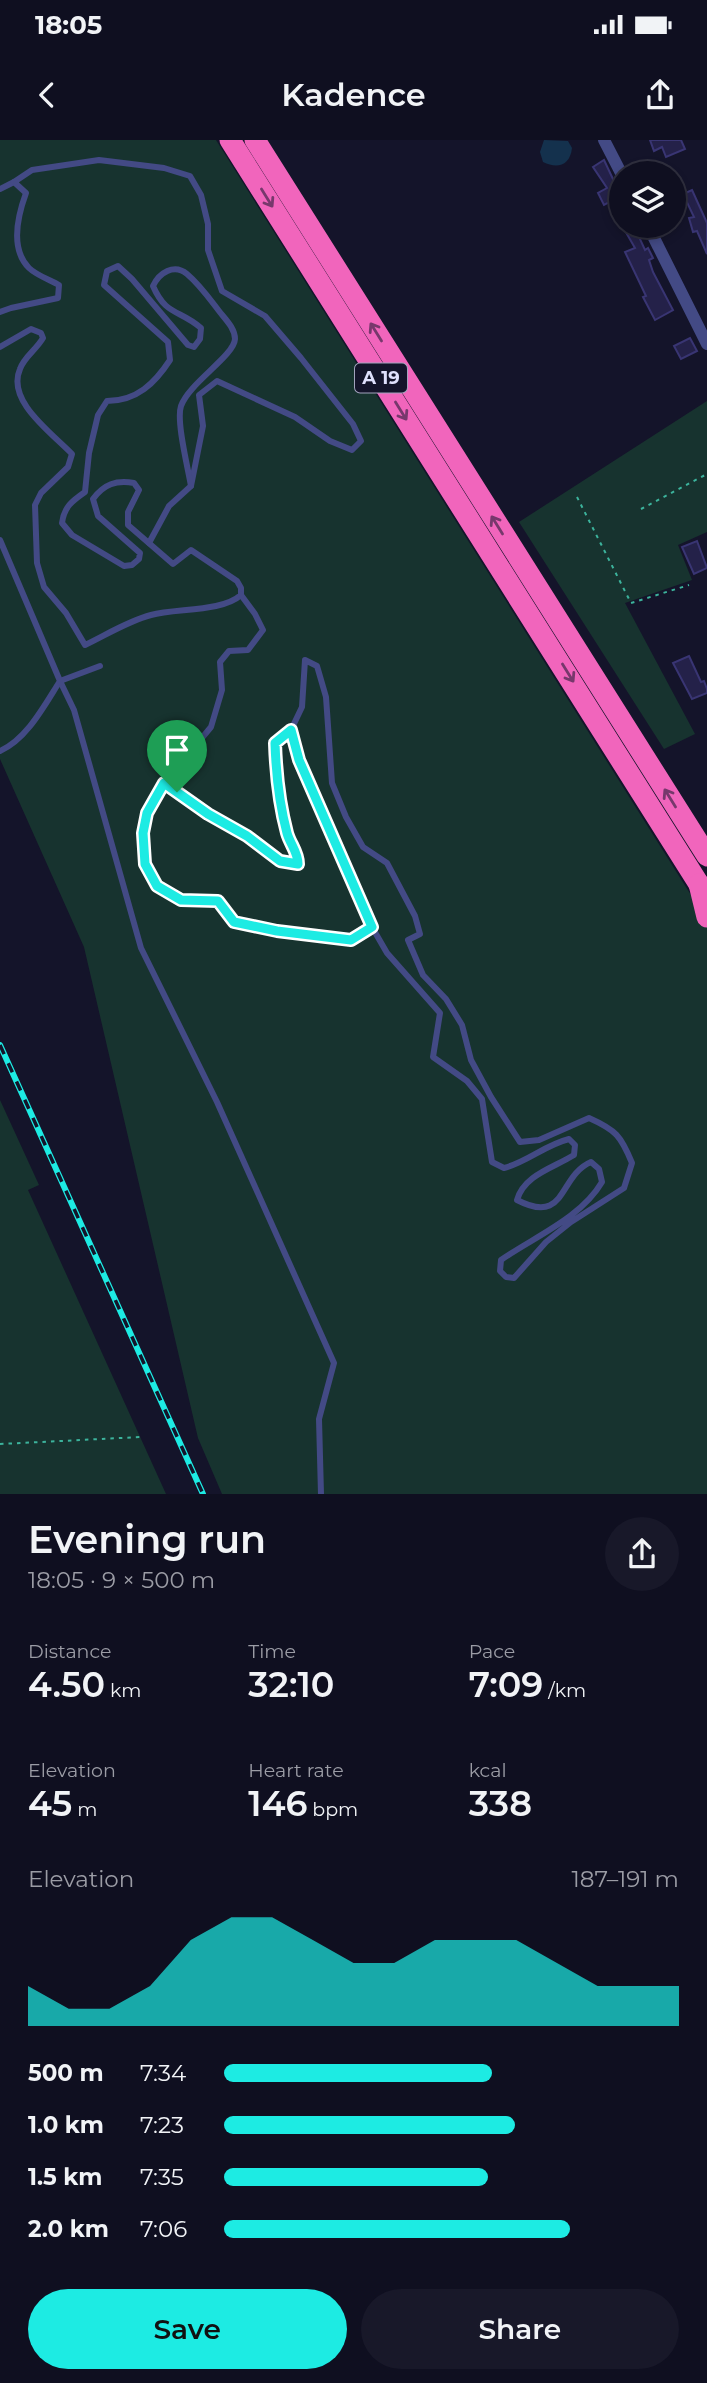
<!DOCTYPE html>
<meta charset="utf-8">
<style>
:root{--surface:#0f0f20;--page:#181829;--text:#f1f3f6;--muted:#9b9ca5;--line:#2f2f3e;--accent:#1debe3}
body{margin:0;font-family:Montserrat,sans-serif;background:var(--page);color:var(--text);height:100vh;display:flex;flex-direction:column;font-size:26px;white-space:nowrap}
*{box-sizing:border-box;margin:0}
p{font-size:23px;color:var(--muted)}
.icon{flex:none;width:38px;height:38px;fill:none;stroke:currentColor;stroke-width:2;stroke-linecap:round;stroke-linejoin:round}
.map{position:relative;height:1354px;overflow:hidden}
.details{display:flex;flex-direction:column;background:var(--surface);flex:1}
.details>*{flex:none}
.controls{position:absolute;left:609px;top:21px;display:grid;gap:14px}
.controls a{display:grid;place-items:center;width:77px;height:77px;border-radius:50%;background:var(--surface);box-shadow:0 4px 10px #0003,0 0 0 2px var(--line);font-size:35px}
.pin{position:absolute;display:grid;place-items:center;width:60px;height:60px;color:#fff;margin:-72px -30px;border-radius:50% 50% 50% 0;rotate:-45deg;box-shadow:0 0 7px #0007}
.pin .icon{rotate:45deg}
.round{display:grid;place-items:center;flex:none;width:74px;height:74px;border-radius:37px;background:var(--page)}
.summary{display:flex;align-items:center;justify-content:space-between;height:119px;padding:0 28px}
h1{font-size:38px;font-weight:600;line-height:52px}
.figures{display:grid;grid-template-columns:repeat(3,1fr);gap:10px;height:119px;padding:7px 28px}
.figures div{display:grid;align-content:center}
.figures b{font-size:35px;font-weight:600}
.figures small{font-size:19px;font-weight:400}
.figures p{font-size:19px}
.chart{height:196px;padding:14px 28px}
.chart p{display:flex;justify-content:space-between}
.chart svg{width:100%;height:126px;margin-top:7px;fill:var(--accent);opacity:.7}
.action{display:flex;gap:14px;margin-top:auto;padding:14px 28px}
.action a{flex:1;height:80px;border-radius:42px;background:var(--accent);color:#111;font-size:28px;font-weight:600;line-height:80px;text-align:center}
.action a+a{background:var(--page);color:var(--text)}
ul{padding:0 28px;list-style:none;font-size:23px}
li{display:grid;grid-template-columns:112px 84px 1fr;align-items:center;height:52px}
li i{height:18px;border-radius:9px;background:var(--accent)}
.status{display:flex;justify-content:space-between;align-items:center;height:49px;padding:0 35px;background:var(--surface);direction:ltr}
.status svg{height:19px;fill:currentColor}
header{display:flex;justify-content:space-between;align-items:center;height:91px;padding:0 28px;background:var(--surface);font-size:32px;font-weight:600}
.map>svg:first-child{display:block}
.green{fill:#17332f}
.water{fill:#14314d}
.building{fill:#242149;stroke:#393573;stroke-width:2}
.lines{fill:none;stroke-linecap:round;stroke-linejoin:round}
.path{stroke:#3cb39c;stroke-width:2;stroke-dasharray:3.5 5;stroke-linecap:butt}
.service{stroke:#434a85;stroke-width:6}
.minor{stroke:#434a85;stroke-width:12}
.motorway{stroke:#f165bc;stroke-width:21}
.rail-casing{stroke:#1debe3;stroke-width:6}
.rail{stroke:#14142a;stroke-width:3.5;stroke-dasharray:10;stroke-linecap:butt}
.oneway{stroke:#77386c}
.route-casing{stroke:#fff;stroke-width:14}
.route{stroke:#1debe3;stroke-width:9}
.labels{text-anchor:middle;dominant-baseline:central;stroke-width:6;stroke-linejoin:round;paint-order:stroke}
.shield{fill:#14142a;stroke:#a2a3bd;stroke-width:2}
.shield-label{font-size:18px;font-weight:bold;fill:#dfe0fc}
</style>
<div class="status"><b>18:05</b><svg viewBox="0 0 49 12"><path d="M0 12V9h3v3zM5 12V6h3v6zM10 12V3h3v9zM15 12V0h3v12zM26 1h20v11H26zM47 4h2v5h-2z"/></svg></div>
<header><svg class="icon" aria-label="back" viewBox="0 0 24 24"><path d="M15 5l-7 7 7 7"/></svg>Kadence<svg class="icon" aria-label="share" viewBox="0 0 24 24"><path d="M12 15V3M7 8l5-5 5 5M5 13v7h14v-7"/></svg></header>
<div class="map">
<svg width="707" height="1354" viewBox="0 0 707 1354">
<rect width="100%" height="100%" fill="#14142a"/>
<!-- green -->
<g class="green">
<polygon points="0,0 216,0 701,771 707,785 707,1354 222,1354 198,1298 84,807 0,619"/>
<polygon points="707,261 707,392 678,405 692,440 625,463 695,594 664,609 519,382"/>
<polygon points="0,960 39,1045 28,1050 166,1354 0,1354"/>
</g>
<!-- water -->
<path class="water" d="M544 0 568 1 572 8C570 26 557 29 543 22L540 12Z"/>
<!-- building -->
<g class="building">
<polygon points="650,0 681,0 685,9 666,17 662,7 654,11"/>
<polygon points="604,20 621,56 604,65 598,53 607,48 593,27"/>
<polygon points="692,50 707,83 707,114 697,91 693,92 689,78 694,77 683,54"/>
<polygon points="630,86 634,86 645,110 648,108 653,118 649,120 653,132 673,170 655,180 643,157 646,156 625,112 635,108 624,89"/>
<polygon points="690,198 697,211 681,219 674,206"/>
<polygon points="697,401 707,428 694,434 682,407"/>
<polygon points="689,516 701,542 704,541 707,549 707,553 692,559 673,523"/>
</g>
<g class="lines">
<!-- path -->
<g class="path">
<polyline points="577,357 631,463 689,445"/>
<polyline points="641,369 707,334"/>
<polyline points="0,1304 141,1297"/>
</g>
<!-- service -->
<g class="service">
<polyline points="0,49 14,42"/>
<path d="M0 172 11 168 58 158 59 145C50 140 36 135 29 128 10 109 18 75 26 53L14 42 32 30 99 20 164 28 190 36 201 55 208 84V110L222 151 265 176 301 218 353 284 361 301 352 310 330 301 295 277 217 241 199 255 203 286 191 346 169 366 149 403"/>
<path d="M0 207 31 189 41 193 43 198C36 210 24 217 20 229 6 261 52 293 72 314L68 327 41 353 35 365 37 423 44 447 66 473 85 505C106 495 128 481 151 475 177 468 222 472 241 455V448L237 441 191 410 173 424 128 385V372L139 350 134 343C116 340 104 344 93 359L98 376 140 413 139 419 132 425 124 426 72 395 62 383C64 367 72 361 85 352L89 313 98 275 107 261C137 261 155 243 170 220L168 202 104 145 107 131 118 126 132 139 188 205 194 207 200 199 201 188C179 169 166 176 153 146 159 133 174 123 187 134 200 145 209 158 219 171 225 179 235 188 235 199 234 216 189 243 181 266 176 281 188 328 191 346"/>
<path d="M0 400 60 541C44 566 27 599 0 611"/>
<path d="M305 520 317 526 326 557 332 643 346 677 363 707 387 723 415 776 420 794 408 800 423 835 446 859 462 885 471 920 491 957 520 1002 539 1000 589 978C616 990 621 996 632 1023L624 1048 571 1082 546 1102 514 1138 506 1137 500 1131 501 1120C534 1097 581 1078 602 1042L599 1029 591 1022C558 1036 567 1086 517 1060 524 1035 553 1028 574 1015L575 1005 569 999C545 1005 527 1022 504 1028L492 1022 482 959 467 941 433 917 440 873 387 813 372 787 299 620 291 590 302 567Z"/>
<polyline points="100,526 60,541 74,570 141,808 217,962 334,1223 319,1279 321,1354"/>
<path d="M291 590 275 603C276 633 279 663 287 693 290 704 298 712 298 724L280 721 165 643C159 652 152 661 148 671 134 703 146 747 179 759 190 763 206 761 218 761L234 782 277 791 351 800 372 787"/>
<polyline points="177,652 177,628 211,587 222,550 220,522 229,511 248,510 263,490 255,474 241,455"/>
</g>
<!-- minor -->
<g class="minor">
<polyline points="604,0 621,33"/>
<polyline points="648,86 707,204"/>
</g>
<!-- motorway -->
<g class="motorway">
<polyline points="230,0 707,757"/>
<polyline points="255,0 707,716"/>
<polyline points="699,744 707,777"/>
</g>
<!-- rail casing -->
<g class="rail-casing">
<polyline id="rail" points="0,905 203,1354"/>
</g>
<!-- rail -->
<use href="#rail" class="rail"/>
</g>
<!-- one-way arrows -->
<defs><path id="oneway-shaft" d="M-6 0H5M1.5-3L5.5 0L1.5 3" fill="none" stroke-width="1.6" stroke-linecap="round" stroke-linejoin="round" transform="scale(1.75)"/></defs>
<g class="oneway">
<use href="#oneway-shaft" transform="translate(267 58) rotate(58)"/>
<use href="#oneway-shaft" transform="translate(376 192) rotate(-122)"/>
<use href="#oneway-shaft" transform="translate(401 271) rotate(58)"/>
<use href="#oneway-shaft" transform="translate(497 385) rotate(-122)"/>
<use href="#oneway-shaft" transform="translate(568 533) rotate(58)"/>
<use href="#oneway-shaft" transform="translate(670 658) rotate(-122)"/>
</g>
<g class="lines">
<!-- route casing -->
<g class="route-casing">
<path id="route" d="M291 590 299 620 372 787 351 800 277 791 234 782 218 761 181 760 157 746 145 724 143 693 147 673 164 643 208 674 247 696 280 721 298 724C298 712 290 704 287 693 279 663 276 633 275 603Z"/>
</g>
<!-- route -->
<use href="#route" class="route"/>
</g>
<g class="labels">
<!-- shield labels -->
<rect class="shield" x="355" y="223.5" width="52" height="29" rx="5"/>
<g class="shield-label">
<text x="381" y="238">A 19</text>
</g>
</g>
</svg>
<div class="controls">
<a><svg class="icon" aria-label="layers" viewBox="0 0 24 24"><path d="M12 4l9 5-9 5-9-5zM3 14l9 5 9-5"/></svg></a>
</div>
<div class="pin" style="left:177px;top:652px;background:#1e9e55"><svg class="icon" aria-label="arrive" viewBox="0 0 24 24"><path d="M6 21V4h12l-3 4 3 4H6"/></svg></div>
</div>
<section class="details">
<div class="summary"><div><h1>Evening run</h1><p>18:05 · 9 × 500 m</p></div><a class="round"><svg class="icon" aria-label="share" viewBox="0 0 24 24"><path d="M12 15V3M7 8l5-5 5 5M5 13v7h14v-7"/></svg></a></div>
<div class="figures">
<div><p>Distance</p><b>4.50<small> km</small></b></div>
<div><p>Time</p><b>32:10</b></div>
<div><p>Pace</p><b>7:09<small> /km</small></b></div>
</div>
<div class="figures">
<div><p>Elevation</p><b>45<small> m</small></b></div>
<div><p>Heart rate</p><b>146<small> bpm</small></b></div>
<div><p>kcal</p><b>338</b></div>
</div>
<div class="chart"><p><span>Elevation</span>187–191 m</p>
<svg viewBox="0 0 160 44" preserveAspectRatio="none"><path d="M0 44V30L10 38L20 38L30 30L40 14L50 6L60 6L70 14L80 22L90 22L100 14L110 14L120 14L130 22L140 30L150 30L160 30V44z"/></svg>
</div>
<ul>
<li><b>500 m</b>7:34<i style="width:59%"></i></li>
<li><b>1.0 km</b>7:23<i style="width:64%"></i></li>
<li><b>1.5 km</b>7:35<i style="width:58%"></i></li>
<li><b>2.0 km</b>7:06<i style="width:76%"></i></li>
</ul>
<div class="action"><a>Save</a><a>Share</a></div>
</section>
